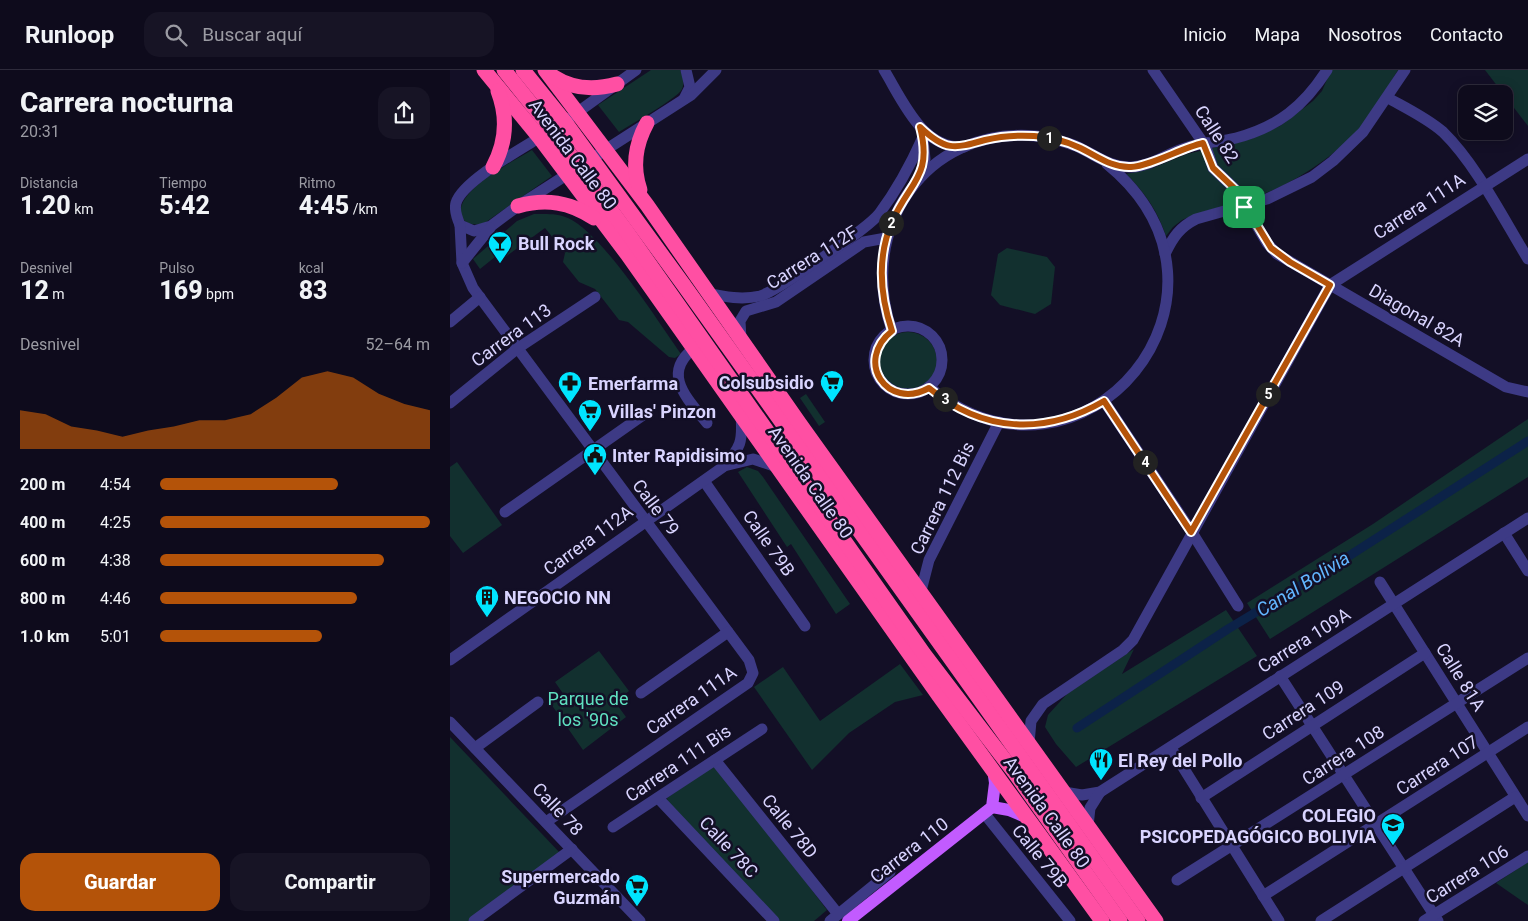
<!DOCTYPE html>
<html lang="es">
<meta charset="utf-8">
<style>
:root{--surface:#0e0b1c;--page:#171425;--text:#f1f3f6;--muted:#9b9ba3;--line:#2e2b3b;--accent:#b45309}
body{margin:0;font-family:Roboto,sans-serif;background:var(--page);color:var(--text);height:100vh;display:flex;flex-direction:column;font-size:19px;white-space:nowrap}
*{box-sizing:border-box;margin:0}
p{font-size:16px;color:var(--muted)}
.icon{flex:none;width:28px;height:28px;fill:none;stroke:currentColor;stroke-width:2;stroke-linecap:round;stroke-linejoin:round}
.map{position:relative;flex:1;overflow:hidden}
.sheet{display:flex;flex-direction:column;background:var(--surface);width:450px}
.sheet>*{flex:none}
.fabs{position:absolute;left:1008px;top:15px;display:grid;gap:10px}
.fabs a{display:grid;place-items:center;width:55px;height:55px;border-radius:10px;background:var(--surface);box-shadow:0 2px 12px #0003,0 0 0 1px var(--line);font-size:25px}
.pin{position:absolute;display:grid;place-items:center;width:42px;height:42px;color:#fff;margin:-21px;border-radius:10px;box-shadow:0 2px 8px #0006}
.km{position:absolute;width:25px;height:25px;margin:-12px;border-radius:50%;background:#222;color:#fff;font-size:14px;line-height:25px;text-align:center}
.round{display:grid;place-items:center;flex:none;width:52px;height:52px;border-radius:15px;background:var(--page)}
.head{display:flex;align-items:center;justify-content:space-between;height:85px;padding:0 20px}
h1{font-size:28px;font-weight:800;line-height:38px}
.metrics{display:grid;grid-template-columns:repeat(3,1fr);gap:8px;height:85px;padding:5px 20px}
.metrics div{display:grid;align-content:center}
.metrics b{font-size:25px;font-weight:800}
.metrics small{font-size:14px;font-weight:400}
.metrics p{font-size:14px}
.chart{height:140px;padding:10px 20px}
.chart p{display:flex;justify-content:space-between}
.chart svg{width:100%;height:90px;margin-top:5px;fill:var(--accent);opacity:.7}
.action{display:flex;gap:10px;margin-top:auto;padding:10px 20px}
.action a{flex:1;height:58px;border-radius:15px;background:var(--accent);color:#fff;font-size:20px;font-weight:800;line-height:58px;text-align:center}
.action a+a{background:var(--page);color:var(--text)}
ul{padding:0 20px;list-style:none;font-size:16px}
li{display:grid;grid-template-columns:80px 60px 1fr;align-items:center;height:38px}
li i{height:12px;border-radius:6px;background:var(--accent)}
header{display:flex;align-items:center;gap:30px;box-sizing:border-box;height:70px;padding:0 25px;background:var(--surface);border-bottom:1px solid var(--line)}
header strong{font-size:24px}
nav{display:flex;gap:28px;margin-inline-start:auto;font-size:18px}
.search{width:350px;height:45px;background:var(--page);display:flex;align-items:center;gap:12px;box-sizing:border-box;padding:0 18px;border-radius:15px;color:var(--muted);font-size:19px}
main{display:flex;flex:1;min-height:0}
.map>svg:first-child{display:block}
.green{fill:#12302f}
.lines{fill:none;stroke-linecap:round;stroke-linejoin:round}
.canal{stroke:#0c2248;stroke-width:9}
.minor{stroke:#3d3a85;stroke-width:11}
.major{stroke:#c25bff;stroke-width:12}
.highway{stroke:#ff4fa3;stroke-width:15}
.route-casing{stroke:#fff;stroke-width:10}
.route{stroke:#b45309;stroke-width:6}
.labels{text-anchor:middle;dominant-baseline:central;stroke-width:5;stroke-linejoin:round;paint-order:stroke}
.street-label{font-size:18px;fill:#d9d4ff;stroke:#130f26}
.poi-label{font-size:18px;font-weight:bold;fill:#d9d4ff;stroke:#130f26;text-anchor:start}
.park-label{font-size:18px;fill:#5fe0c0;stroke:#130f26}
.water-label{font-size:19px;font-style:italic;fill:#62b6ff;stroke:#130f26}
</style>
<header>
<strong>Runloop</strong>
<div class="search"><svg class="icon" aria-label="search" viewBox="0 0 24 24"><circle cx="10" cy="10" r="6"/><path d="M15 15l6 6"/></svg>Buscar aquí</div>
<nav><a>Inicio</a><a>Mapa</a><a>Nosotros</a><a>Contacto</a></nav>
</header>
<main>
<section class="sheet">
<div class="head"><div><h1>Carrera nocturna</h1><p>20:31</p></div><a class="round"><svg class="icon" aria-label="share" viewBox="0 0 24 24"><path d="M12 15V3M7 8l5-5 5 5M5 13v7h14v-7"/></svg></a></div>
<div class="metrics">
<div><p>Distancia</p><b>1.20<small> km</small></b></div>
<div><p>Tiempo</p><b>5:42</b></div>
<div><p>Ritmo</p><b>4:45<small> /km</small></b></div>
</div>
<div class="metrics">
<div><p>Desnivel</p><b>12<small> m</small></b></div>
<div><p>Pulso</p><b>169<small> bpm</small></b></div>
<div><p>kcal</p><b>83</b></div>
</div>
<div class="chart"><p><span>Desnivel</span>52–64 m</p>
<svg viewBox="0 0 160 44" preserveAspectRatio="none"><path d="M0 44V25L10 27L20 33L30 35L40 38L50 35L60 33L70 30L80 30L90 27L100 19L110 9L120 6L130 9L140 17L150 22L160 25V44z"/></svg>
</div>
<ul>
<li><b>200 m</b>4:54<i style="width:66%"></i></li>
<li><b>400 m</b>4:25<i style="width:100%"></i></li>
<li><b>600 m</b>4:38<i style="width:83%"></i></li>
<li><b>800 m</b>4:46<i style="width:73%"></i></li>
<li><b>1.0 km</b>5:01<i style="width:60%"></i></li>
</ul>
<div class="action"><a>Guardar</a><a>Compartir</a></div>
</section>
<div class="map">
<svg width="1078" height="851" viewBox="0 0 1078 851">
<rect width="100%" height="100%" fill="#130f26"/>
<!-- green -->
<g class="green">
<path d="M201 0H230C233 6 235 13 232 19 228 28 180 55 169 62L148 35Z"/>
<path d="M881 0H948C938 15 931 32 920 46 889 85 845 114 798 130 776 137 753 140 732 150L723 157 716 166C708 142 695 122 676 104L700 99 737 84 801 69 830 56 863 31 872 21Z"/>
<polygon points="1035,0 1078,0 1078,56"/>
<path d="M82 80 102 106 33 154C25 155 14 155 11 145 5 120 64 91 82 80Z"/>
<path d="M84 144C95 144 108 143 118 148 153 164 207 250 231 284L225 288 219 287 178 252 169 250 145 219 129 212 113 192 115 183 95 158 54 188 50 183 30 199 23 189 67 151Z"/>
<polygon points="557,178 597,187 605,197 601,234 585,244 550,235 541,225 548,184"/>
<circle cx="458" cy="291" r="29"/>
<polygon points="356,324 375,352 369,356 350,328"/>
<polygon points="1078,349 1078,407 820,569 797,533 923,454"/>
<polygon points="7,392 52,455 13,483 0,466 0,397"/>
<polygon points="297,397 308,401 313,407 400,534 386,544 341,474 337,477 288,402"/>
<polygon points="776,540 807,586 626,697 606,674 595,657 598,645 617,624 684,579 672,604"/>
<polygon points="149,581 179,621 165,632 176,647 133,680 101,634 114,625 105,612"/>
<polygon points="450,594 473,625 445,632 399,663 362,700 304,617 333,597 370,651"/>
<polygon points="0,667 111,784 18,851 0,851"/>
<polygon points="263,696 269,698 377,840 364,851 328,851 218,733 217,728"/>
<polygon points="1078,792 1078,835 1046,813"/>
</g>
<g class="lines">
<!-- canal -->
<polyline class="canal" points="627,658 778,559 888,493 1078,371"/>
<!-- minor -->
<g class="minor">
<path d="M434 0C453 31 472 79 514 77"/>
<polyline points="703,0 756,77 763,98 785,119 817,173 827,184 1056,317 1078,322"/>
<path d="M938 28C956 38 977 48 993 62 1026 94 1054 150 1078 189"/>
<polyline points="234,29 240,17 236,0"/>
<polyline points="121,47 186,0"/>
<path d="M95 64C75 77 12 111 6 133 4 140 7 148 10 155L24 161 41 156 68 136 241 25 266 0"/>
<polyline points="469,109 475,89 473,69"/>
<polyline points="10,155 12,193 23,218 299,590 303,603 298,613 96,752"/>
<path d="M715 184C723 167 730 157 746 149L817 129 862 107 883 91 913 62 955 0"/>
<polyline points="12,193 40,158"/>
<path d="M257 223C275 227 292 230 310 226 327 221 418 158 429 144 447 120 461 94 473 67"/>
<polyline points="0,252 30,227"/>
<circle cx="458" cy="290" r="34"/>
<path d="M442 261C407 160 474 56 586 66 599 68 613 71 626 76 644 84 660 98 682 97 702 96 719 82 738 77 754 72 770 72 786 68 828 57 854 36 877 0"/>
<polyline points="291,269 290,251 296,241 326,232 414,172 436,168"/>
<path d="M244 278C211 304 237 328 257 353"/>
<path d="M479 317C633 444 815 223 657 94"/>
<polyline points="654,331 741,461 788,536"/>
<polyline points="0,333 68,278 145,227"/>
<polyline points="274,396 303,389 327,397"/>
<polyline points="254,411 355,556"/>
<polyline points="55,442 196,343"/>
<polyline points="1054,463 1078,501"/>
<polyline points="930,512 1078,746"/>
<polyline points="471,521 479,490 549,352"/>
<path d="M0 590 273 397C291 378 293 371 291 345"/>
<polyline points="830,606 988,851"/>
<polyline points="191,623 278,562"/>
<polyline points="0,652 190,851"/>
<polyline points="579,673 581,651 593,634 673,580 683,570 880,215 1078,89"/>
<polyline points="25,678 88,632"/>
<polyline points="721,678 829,851"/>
<polyline points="265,690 388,844"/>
<polyline points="614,722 632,725 650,722 1078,448"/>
<polyline points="208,728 324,851"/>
<polyline points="751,728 975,583"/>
<polyline points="534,743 620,851"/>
<polyline points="638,756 640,738 650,722"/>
<polyline points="163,757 312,659"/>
<polyline points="727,810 1078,588"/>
<polyline points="813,826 1078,657"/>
<polyline points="24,851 122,779"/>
<polyline points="380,851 440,802"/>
<polyline points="871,851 1065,727"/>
<polyline points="974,851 1078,786"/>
</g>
<!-- major -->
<g class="major">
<polyline points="542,737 559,740 578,748"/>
<polyline points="398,851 542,737 545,713 543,699"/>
</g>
<!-- highway -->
<g class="highway">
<polyline points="34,0 89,67 177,184 489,626 652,851"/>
<polyline points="54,0 102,60 177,162 474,584 564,702 670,851"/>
<polyline points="73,0 115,52 233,214 688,851"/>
<polyline points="95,0 197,135 350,354 706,851"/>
<path d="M104 7C124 20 145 20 167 14"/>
<path d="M43 97C56 73 58 47 48 21"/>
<path d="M190 120C182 97 185 75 197 53"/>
<path d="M68 136C96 128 120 132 144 148"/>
</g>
</g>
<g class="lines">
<!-- route casing -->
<g class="route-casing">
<path id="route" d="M470 57C495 81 504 79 535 70 551 66 568 65 584 66 599 67 615 71 628 77 646 85 661 98 681 97 701 96 731 78 753 73L763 98 785 119 821 178 840 192 880 215 741 462 654 331C594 366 532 362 479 318 437 341 404 291 442 261 430 225 427 187 442 152 459 112 483 107 470 57Z"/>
</g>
<!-- route -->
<use href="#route" class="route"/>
</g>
<!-- icons -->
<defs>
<g id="bar-pin" transform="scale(1.25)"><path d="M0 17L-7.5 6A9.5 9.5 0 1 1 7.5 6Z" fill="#00e5ff" stroke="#130f26"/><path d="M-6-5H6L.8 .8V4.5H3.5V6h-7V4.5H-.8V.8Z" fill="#111"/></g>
<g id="supermarket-pin" transform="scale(1.25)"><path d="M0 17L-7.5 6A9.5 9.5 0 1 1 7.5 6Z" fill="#00e5ff" stroke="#130f26"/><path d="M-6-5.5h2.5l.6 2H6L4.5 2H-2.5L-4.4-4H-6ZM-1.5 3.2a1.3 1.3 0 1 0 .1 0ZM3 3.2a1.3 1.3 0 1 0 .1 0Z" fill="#111"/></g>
<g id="pharmacy-pin" transform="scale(1.25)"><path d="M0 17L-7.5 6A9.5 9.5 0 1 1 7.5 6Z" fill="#00e5ff" stroke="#130f26"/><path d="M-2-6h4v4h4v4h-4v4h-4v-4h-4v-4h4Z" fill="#111"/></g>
<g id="civic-pin" transform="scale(1.25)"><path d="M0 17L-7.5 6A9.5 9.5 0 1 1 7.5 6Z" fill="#00e5ff" stroke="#130f26"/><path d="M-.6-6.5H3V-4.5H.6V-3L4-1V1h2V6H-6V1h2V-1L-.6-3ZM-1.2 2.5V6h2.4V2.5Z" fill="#111"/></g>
<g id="building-pin" transform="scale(1.25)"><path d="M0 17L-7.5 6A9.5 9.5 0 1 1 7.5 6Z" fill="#00e5ff" stroke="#130f26"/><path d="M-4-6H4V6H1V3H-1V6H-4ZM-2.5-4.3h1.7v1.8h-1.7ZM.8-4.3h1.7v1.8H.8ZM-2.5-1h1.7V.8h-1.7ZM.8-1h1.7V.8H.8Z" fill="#111"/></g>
<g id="restaurant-pin" transform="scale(1.25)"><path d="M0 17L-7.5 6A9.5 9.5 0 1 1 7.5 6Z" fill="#00e5ff" stroke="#130f26"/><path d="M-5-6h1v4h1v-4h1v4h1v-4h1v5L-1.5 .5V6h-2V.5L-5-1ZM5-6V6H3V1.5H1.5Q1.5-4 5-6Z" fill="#111"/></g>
<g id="school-pin" transform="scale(1.25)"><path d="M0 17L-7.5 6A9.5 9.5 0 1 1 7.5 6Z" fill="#00e5ff" stroke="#130f26"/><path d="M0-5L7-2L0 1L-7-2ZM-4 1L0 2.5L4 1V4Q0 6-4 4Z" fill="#111"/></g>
</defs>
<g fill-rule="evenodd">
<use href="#bar-pin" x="50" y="173"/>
<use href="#supermarket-pin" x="382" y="312"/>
<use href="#pharmacy-pin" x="120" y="313"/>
<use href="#supermarket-pin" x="140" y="341"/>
<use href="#civic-pin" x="145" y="385"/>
<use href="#building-pin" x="37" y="527"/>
<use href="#restaurant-pin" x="651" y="690"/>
<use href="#school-pin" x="943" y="755"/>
<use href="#supermarket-pin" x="187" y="816"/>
</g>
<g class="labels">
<!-- street labels -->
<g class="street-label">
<text transform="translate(767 64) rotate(57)">Calle 82</text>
<text transform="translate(123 84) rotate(53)">Avenida Calle 80</text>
<text transform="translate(969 136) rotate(-33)">Carrera 111A</text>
<text transform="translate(362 187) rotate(-32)">Carrera 112F</text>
<text transform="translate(967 245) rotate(30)">Diagonal 82A</text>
<text transform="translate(61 265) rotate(-36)">Carrera 113</text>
<text transform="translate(361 412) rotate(55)">Avenida Calle 80</text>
<text transform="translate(492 428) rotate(-64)">Carrera 112 Bis</text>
<text transform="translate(206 437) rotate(53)">Calle 79</text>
<text transform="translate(138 470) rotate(-36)">Carrera 112A</text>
<text transform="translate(319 473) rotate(55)">Calle 79B</text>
<text transform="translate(854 570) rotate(-32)">Carrera 109A</text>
<text transform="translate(1011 607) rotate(58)">Calle 81A</text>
<text transform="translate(241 630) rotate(-35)">Carrera 111A</text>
<text transform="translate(853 640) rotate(-33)">Carrera 109</text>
<text transform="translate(893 685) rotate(-33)">Carrera 108</text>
<text transform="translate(228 693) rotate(-34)">Carrera 111 Bis</text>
<text transform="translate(987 695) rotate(-33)">Carrera 107</text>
<text transform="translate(108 739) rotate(47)">Calle 78</text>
<text transform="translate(597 742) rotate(54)">Avenida Calle 80</text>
<text transform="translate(340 756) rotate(51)">Calle 78D</text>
<text transform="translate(279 777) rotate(47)">Calle 78C</text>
<text transform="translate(459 780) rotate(-38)">Carrera 110</text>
<text transform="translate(590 786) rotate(51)">Calle 79B</text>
<text transform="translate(1017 804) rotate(-32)">Carrera 106</text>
</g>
<!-- poi labels -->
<g class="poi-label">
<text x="68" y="173">Bull Rock</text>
<text x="364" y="312" text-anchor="end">Colsubsidio</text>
<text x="138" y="313">Emerfarma</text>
<text x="158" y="341">Villas' Pinzon</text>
<text x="162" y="385">Inter Rapidisimo</text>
<text x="54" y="527">NEGOCIO NN</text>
<text x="668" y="690">El Rey del Pollo</text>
<text x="926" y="745" text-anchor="end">COLEGIO<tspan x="926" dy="21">PSICOPEDAGÓGICO BOLIVIA</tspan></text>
<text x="170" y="806" text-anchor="end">Supermercado<tspan x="170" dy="21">Guzmán</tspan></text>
</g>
<!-- park labels -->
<g class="park-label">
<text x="138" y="628">Parque de<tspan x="138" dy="21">los '90s</tspan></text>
</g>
<!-- water labels -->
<g class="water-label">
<text transform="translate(853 514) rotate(-32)">Canal Bolivia</text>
</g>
</g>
</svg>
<div class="fabs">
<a><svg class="icon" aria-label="layers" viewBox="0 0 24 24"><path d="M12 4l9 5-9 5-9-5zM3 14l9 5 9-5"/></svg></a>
</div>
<div class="pin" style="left:794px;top:137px;background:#1e9e55"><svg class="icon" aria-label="arrive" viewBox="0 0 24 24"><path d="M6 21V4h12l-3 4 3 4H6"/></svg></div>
<b class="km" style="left:599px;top:68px">1</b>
<b class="km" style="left:441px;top:153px">2</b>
<b class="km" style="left:495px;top:329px">3</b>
<b class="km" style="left:695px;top:392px">4</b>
<b class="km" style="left:818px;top:324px">5</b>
</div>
</main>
